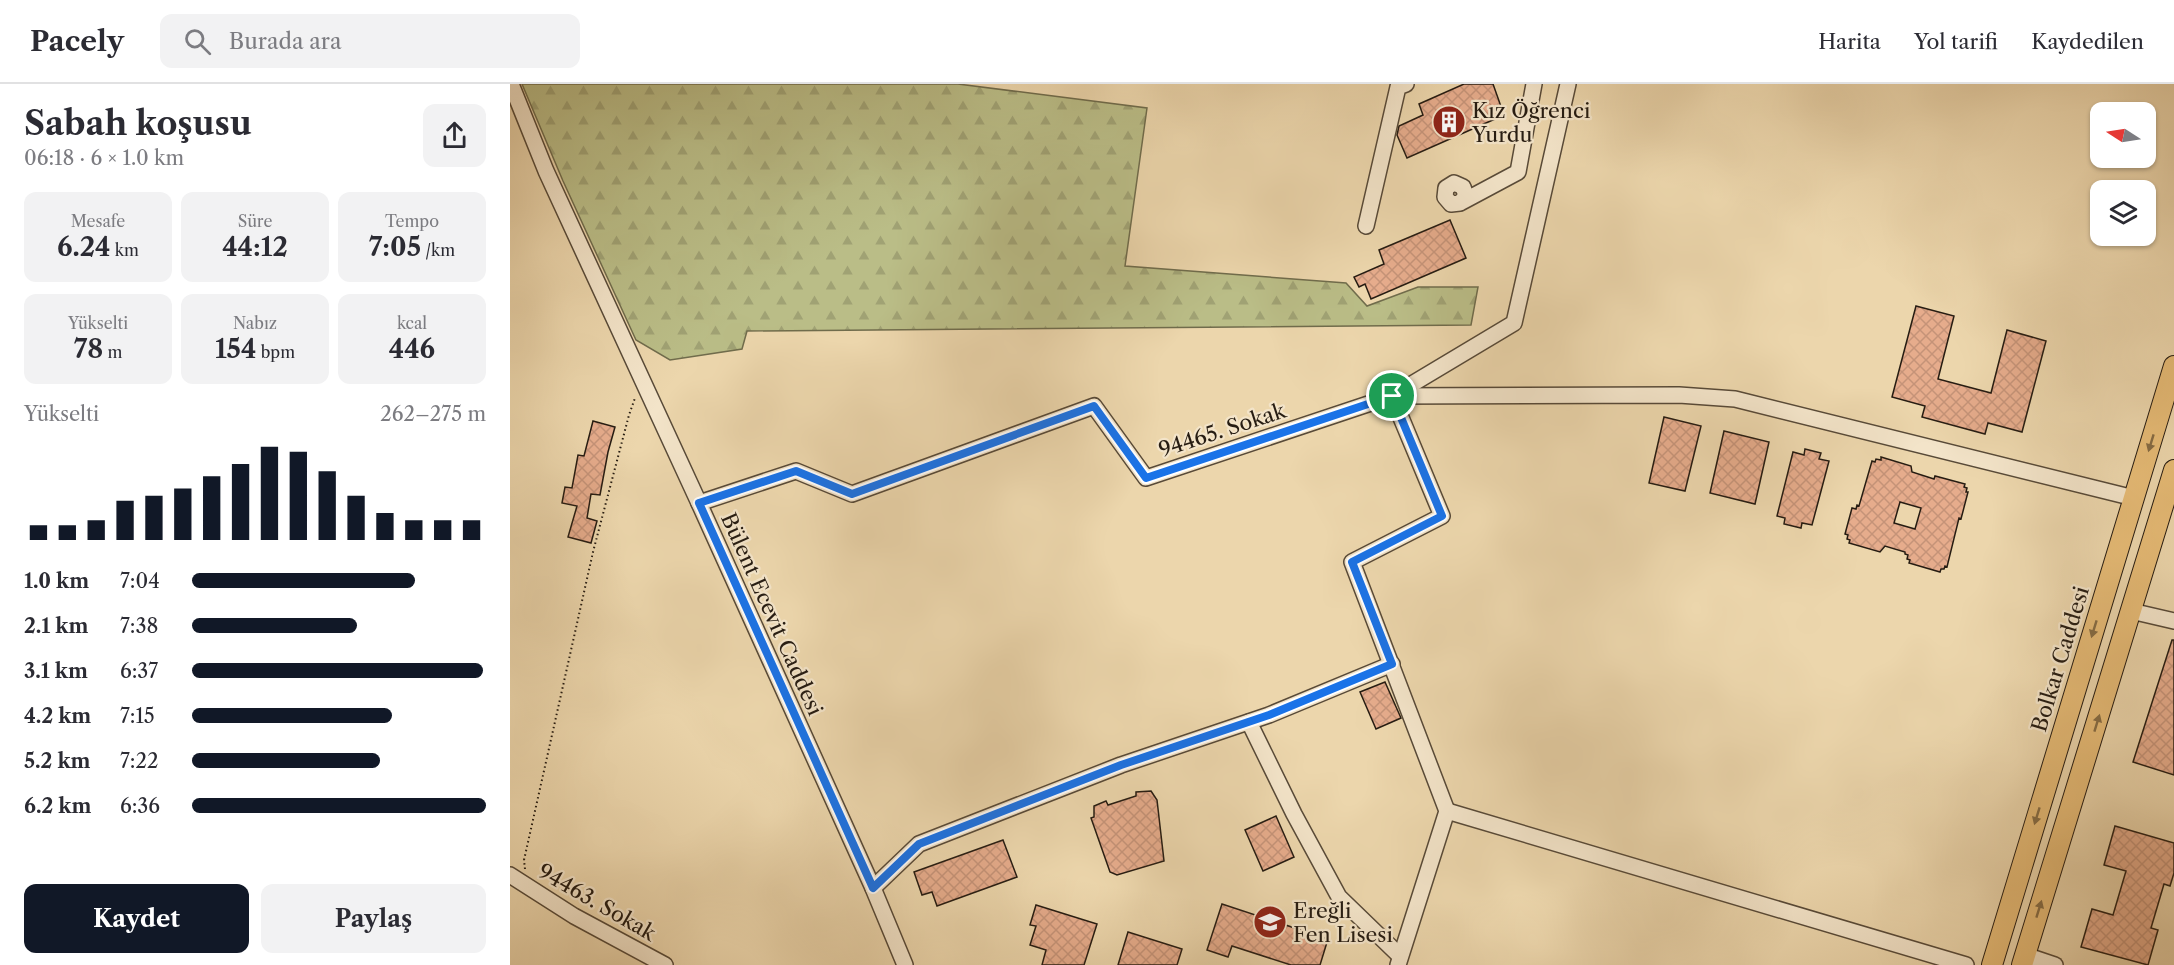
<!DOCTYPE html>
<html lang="tr">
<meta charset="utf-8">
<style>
:root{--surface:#fff;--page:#f2f2f3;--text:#2b2b33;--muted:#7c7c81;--line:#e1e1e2;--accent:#111827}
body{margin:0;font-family:"Libre Caslon Text",serif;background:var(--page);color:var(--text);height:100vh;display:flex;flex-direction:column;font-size:22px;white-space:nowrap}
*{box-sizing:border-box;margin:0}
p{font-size:20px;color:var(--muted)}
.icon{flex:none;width:33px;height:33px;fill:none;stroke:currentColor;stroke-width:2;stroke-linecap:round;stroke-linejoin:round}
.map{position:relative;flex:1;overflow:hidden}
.panel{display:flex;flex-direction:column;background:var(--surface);width:510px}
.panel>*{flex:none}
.needle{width:39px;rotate:282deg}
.controls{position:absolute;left:1580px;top:18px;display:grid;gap:12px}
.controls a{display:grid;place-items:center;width:66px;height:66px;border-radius:12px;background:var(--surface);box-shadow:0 2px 4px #0004;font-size:30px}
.pin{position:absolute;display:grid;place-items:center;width:51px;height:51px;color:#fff;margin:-26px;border:3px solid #fff;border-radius:50%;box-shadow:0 2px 6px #0007}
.round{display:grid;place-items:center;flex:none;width:63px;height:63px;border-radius:12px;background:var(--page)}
.summary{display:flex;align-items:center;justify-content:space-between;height:102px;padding:0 24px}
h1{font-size:33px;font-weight:700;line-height:45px}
.stats{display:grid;grid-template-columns:repeat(3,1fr);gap:9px;height:102px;padding:6px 24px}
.stats div{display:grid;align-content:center;border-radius:12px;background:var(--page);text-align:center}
.stats b{font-size:26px;font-weight:700}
.stats small{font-size:16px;font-weight:400}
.stats p{font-size:16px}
.chart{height:168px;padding:12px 24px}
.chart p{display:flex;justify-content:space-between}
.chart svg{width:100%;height:108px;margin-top:6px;stroke:var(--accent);stroke-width:6}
.cta{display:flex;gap:12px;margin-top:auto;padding:12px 24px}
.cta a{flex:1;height:69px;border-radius:12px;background:var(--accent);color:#fff;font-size:24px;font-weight:700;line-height:69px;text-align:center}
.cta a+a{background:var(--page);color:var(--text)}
ul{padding:0 24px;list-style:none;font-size:20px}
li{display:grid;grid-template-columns:96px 72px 1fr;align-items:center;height:45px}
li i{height:15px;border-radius:8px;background:var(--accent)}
header{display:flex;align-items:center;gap:36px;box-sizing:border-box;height:84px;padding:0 30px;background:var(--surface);border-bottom:2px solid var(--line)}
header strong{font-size:28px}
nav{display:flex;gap:33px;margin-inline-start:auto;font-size:21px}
.search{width:420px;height:54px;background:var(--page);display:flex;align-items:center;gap:15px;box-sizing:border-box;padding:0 21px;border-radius:12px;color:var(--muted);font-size:22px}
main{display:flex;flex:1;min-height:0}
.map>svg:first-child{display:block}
.forest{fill:url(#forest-firs);stroke:#706c4c;stroke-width:1.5}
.building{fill:url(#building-cross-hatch);stroke:#261c12;stroke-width:1.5;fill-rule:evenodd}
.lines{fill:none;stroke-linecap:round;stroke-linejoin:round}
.minor-casing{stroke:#584a38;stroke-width:18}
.major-casing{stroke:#261c12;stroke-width:22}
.path{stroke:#261c12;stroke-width:2;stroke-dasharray:1.5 3;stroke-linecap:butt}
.minor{stroke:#f3e4c9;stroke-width:15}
.major{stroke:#e6bb76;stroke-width:20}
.oneway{fill:#866c44}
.route-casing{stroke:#fff;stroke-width:12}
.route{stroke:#1a73e8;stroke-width:8}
.labels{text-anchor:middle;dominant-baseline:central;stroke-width:4.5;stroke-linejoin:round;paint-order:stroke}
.poi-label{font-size:21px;fill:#261c12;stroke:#f3e4c9;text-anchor:start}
.street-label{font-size:21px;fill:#261c12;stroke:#f3e4c9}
</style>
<header>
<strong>Pacely</strong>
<div class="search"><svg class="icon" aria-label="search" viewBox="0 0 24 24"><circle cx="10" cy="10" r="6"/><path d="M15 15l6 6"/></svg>Burada ara</div>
<nav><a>Harita</a><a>Yol tarifi</a><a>Kaydedilen</a></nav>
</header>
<main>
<section class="panel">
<div class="summary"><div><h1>Sabah koşusu</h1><p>06:18 · 6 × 1.0 km</p></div><a class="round"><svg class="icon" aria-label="share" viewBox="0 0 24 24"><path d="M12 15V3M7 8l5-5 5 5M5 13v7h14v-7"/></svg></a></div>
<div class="stats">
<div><p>Mesafe</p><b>6.24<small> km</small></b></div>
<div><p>Süre</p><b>44:12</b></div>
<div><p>Tempo</p><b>7:05<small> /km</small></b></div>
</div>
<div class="stats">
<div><p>Yükselti</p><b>78<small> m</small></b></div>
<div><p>Nabız</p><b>154<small> bpm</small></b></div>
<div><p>kcal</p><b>446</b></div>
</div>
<div class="chart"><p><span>Yükselti</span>262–275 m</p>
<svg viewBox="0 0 160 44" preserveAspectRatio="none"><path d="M5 44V38M15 44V38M25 44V36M35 44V28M45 44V26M55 44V23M65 44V18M75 44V13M85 44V6M95 44V8M105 44V16M115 44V26M125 44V33M135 44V36M145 44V36M155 44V36"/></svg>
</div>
<ul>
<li><b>1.0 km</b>7:04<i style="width:76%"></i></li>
<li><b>2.1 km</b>7:38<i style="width:56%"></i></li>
<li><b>3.1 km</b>6:37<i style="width:99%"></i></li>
<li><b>4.2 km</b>7:15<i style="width:68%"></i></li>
<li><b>5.2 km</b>7:22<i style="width:64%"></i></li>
<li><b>6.2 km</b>6:36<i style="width:100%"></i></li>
</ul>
<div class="cta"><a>Kaydet</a><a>Paylaş</a></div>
</section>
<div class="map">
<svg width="1664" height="881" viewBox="0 0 1664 881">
<defs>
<pattern id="forest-firs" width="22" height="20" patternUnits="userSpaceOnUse" patternTransform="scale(1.5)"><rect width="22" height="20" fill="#babd87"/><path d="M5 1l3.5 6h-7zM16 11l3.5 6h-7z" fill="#a0a274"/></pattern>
<pattern id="building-cross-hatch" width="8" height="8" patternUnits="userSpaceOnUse" patternTransform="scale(1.5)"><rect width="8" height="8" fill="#e6ac8c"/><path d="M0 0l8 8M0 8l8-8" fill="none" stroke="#c59378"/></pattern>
</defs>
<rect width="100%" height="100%" fill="#ecd6ac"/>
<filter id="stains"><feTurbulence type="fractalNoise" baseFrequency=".00333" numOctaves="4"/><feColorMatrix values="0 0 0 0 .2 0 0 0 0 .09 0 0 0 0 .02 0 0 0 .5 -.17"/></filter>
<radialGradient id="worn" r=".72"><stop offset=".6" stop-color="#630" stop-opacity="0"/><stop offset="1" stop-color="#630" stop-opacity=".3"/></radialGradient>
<!-- forest -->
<polygon class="forest" points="12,0 448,0 637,24 615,182 836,199 857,222 908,203 968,203 961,241 237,247 232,265 160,276 126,256 53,97"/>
<!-- building -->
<g class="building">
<polygon points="954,0 983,0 994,31 897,74 887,51 889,42 913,31 909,20"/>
<polygon points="940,136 956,174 861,215 855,200 849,203 844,193 874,180 869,166"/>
<polygon points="1406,222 1444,232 1428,295 1481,309 1497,246 1536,257 1512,348 1478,339 1475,350 1412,333 1415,322 1382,313"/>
<polygon points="1154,333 1191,342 1175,407 1139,399"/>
<polygon points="83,337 105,343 98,368 90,411 81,410 77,434 87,437 81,459 58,453 67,422 52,419 55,403 62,404 68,371 74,372"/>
<polygon points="1214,347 1259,358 1245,420 1200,409"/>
<polygon points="1295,365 1311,369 1309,375 1319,377 1302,441 1292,439 1291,444 1274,440 1275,434 1267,432 1283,368 1294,371"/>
<path d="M1371 373 1401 382 1402 388 1424 395 1425 392 1455 400 1454 403 1457 404 1456 408H1458L1451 435 1449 434 1437 483 1435 482 1434 485H1431L1430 488 1399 479 1400 476 1397 475 1398 471 1395 470V468L1375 462 1370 468 1339 459 1340 456 1337 455 1338 451 1335 450 1342 424 1346 425 1347 421 1349 422 1362 377 1365 378 1366 375 1371 376ZM1390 418 1411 424 1405 445 1384 439Z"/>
<polygon points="1662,556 1664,556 1664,691 1623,678"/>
<polygon points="875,598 891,634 866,645 850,608"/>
<polygon points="641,707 647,716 654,777 607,791 600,788 581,734 584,733 584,722 596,717 598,721 626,712 626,708"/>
<polygon points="766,732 784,773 753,787 735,746"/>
<polygon points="1605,742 1664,759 1664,789 1660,802 1654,800 1641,844 1648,846 1638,881 1571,863 1582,825 1603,831 1616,787 1594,781"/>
<polygon points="493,756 507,793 427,822 422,808 412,811 404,788"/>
<polygon points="712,820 818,855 810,881 781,881 722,862 718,873 697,866"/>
<polygon points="526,821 587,840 574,881 532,881 536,866 520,861 526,842 520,841"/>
<polygon points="618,848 672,865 667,881 608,881"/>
</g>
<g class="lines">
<!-- minor casing -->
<g class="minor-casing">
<g id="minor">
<polyline points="1,0 36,87 189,419 363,804 395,881"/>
<polyline points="950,119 956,112 953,103 944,99 936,104 935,113 941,120 950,119 1008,88 1024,0"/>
<polyline points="856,142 888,3 896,0"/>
<polyline points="189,419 286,387 342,410 584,322 636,394 882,312 1004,239 1058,0"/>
<polyline points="1621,527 1664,537"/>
<polyline points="739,638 784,730 829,813 890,872"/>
<polyline points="937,727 1456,881"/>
<polyline points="0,791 64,832 155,881"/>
<polyline points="363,804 409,760 611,681 759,631 882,580"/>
<polyline points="1515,871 1545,881"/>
<polyline points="888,881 937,727 842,478 932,432 882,312 1169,311 1225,315 1624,414"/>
</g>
</g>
<!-- major casing -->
<g class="major-casing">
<g id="major">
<polyline points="1482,881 1664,282"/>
<polyline points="1512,881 1664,386"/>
</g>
</g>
<!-- path -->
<polyline class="path" points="15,785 14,776 83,468 119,331 125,314"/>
<!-- minor -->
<use href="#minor" class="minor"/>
<!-- major -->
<use href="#major" class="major"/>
</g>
<!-- one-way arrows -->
<defs><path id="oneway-solid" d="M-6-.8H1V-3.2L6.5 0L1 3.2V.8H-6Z" transform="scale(1.5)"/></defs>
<g class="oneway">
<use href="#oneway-solid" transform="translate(1641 359) rotate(107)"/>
<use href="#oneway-solid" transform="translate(1584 545) rotate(107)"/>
<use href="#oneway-solid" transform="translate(1587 639) rotate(-73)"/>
<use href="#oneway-solid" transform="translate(1527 732) rotate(107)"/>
<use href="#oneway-solid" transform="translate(1529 825) rotate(-73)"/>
</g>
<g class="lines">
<!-- route casing -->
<g class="route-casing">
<polygon id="route" points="882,312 932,432 842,478 882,580 759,631 611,681 409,760 363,804 189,419 286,387 342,410 584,322 636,394"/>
</g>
<!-- route -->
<use href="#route" class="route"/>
</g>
<!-- icons -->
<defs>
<g id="building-disc" transform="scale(1.725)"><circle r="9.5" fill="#8f2418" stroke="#f3e4c9"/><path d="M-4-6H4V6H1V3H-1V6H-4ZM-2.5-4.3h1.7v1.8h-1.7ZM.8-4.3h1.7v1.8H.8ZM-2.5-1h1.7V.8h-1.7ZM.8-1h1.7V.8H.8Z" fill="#fff"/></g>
<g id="school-disc" transform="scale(1.725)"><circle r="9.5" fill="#8f2418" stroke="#f3e4c9"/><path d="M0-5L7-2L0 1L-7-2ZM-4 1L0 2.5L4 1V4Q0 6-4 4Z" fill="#fff"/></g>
</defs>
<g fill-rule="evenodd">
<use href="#building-disc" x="939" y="38"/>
<use href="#school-disc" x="760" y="838"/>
</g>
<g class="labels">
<!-- poi labels -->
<g class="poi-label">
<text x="962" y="26">Kız Öğrenci<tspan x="962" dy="24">Yurdu</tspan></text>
<text x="783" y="826">Ereğli<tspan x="783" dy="24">Fen Lisesi</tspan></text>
</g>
<!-- street labels -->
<g class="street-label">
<text transform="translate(712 346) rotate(-18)">94465. Sokak</text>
<text transform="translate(262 530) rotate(66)">Bülent Ecevit Caddesi</text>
<text transform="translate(1550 575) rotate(-73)">Bolkar Caddesi</text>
<text transform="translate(87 818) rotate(30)">94463. Sokak</text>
</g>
</g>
<rect width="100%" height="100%" filter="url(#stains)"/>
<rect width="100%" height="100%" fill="url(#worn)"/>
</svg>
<div class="controls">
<a><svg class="needle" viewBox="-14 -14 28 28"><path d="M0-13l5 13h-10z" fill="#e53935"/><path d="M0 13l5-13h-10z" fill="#7c7c81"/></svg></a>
<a><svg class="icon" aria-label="layers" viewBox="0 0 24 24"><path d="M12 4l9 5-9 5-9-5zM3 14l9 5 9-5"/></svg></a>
</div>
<div class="pin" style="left:882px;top:312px;background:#1e9e55"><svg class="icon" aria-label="arrive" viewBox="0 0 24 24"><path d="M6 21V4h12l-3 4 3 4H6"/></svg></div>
</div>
</main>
